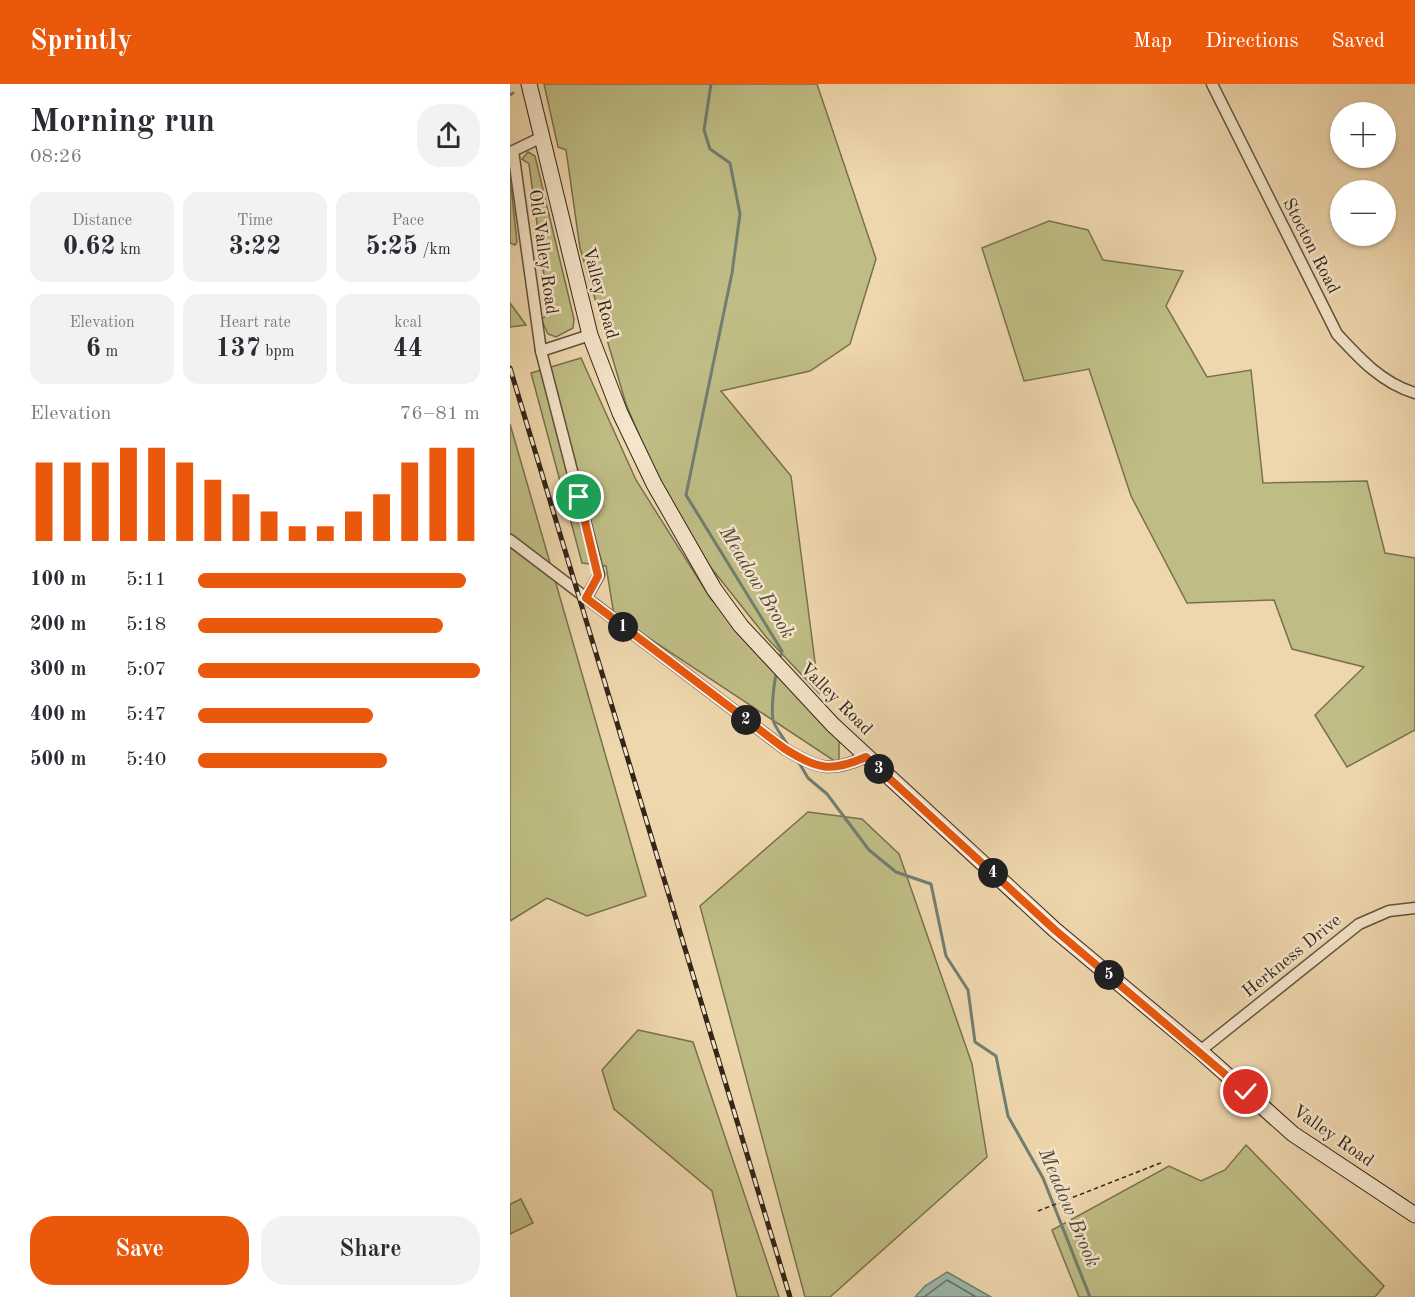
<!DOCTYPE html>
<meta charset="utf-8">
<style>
:root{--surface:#fff;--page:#f2f2f3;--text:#2b2b33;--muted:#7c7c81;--accent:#ea580c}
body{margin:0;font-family:"Old Standard TT",serif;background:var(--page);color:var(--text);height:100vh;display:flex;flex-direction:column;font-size:22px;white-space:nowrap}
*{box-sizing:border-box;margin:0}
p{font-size:20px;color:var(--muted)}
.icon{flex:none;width:33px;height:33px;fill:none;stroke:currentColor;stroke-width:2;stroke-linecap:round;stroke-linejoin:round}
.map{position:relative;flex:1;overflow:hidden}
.sheet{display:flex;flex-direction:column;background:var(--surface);width:510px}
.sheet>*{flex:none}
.fabs{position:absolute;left:820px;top:18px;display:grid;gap:12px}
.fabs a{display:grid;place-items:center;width:66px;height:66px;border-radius:50%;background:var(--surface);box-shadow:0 2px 4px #0004;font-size:30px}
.pin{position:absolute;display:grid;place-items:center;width:51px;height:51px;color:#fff;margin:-26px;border:3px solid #fff;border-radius:50%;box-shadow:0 2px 6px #0007}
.km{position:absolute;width:30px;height:30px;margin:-15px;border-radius:50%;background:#222;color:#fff;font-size:16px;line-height:30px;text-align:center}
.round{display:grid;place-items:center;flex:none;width:63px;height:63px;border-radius:24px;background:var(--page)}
.summary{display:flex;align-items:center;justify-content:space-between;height:102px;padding:0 30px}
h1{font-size:33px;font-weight:800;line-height:45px}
.stats{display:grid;grid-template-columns:repeat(3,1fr);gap:9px;height:102px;padding:6px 30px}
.stats div{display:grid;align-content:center;border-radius:15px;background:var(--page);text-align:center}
.stats b{font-size:26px;font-weight:800}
.stats small{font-size:16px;font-weight:400}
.stats p{font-size:16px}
.chart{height:168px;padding:12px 30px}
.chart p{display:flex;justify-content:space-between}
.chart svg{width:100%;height:108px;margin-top:6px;stroke:var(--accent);stroke-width:6}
.button{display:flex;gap:12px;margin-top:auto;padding:12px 30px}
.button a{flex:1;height:69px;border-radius:24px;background:var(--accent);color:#fff;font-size:24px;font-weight:800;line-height:69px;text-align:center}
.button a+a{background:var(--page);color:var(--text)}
ul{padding:0 30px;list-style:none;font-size:20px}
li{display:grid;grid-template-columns:96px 72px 1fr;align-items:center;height:45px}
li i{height:15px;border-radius:8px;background:var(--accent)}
header{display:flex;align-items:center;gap:36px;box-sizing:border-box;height:84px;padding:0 30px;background:var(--accent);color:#fff}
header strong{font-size:28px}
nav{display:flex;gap:33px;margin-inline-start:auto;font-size:21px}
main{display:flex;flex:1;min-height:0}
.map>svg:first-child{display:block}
.green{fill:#bfbd85;stroke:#79714e;stroke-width:1.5}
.water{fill:#9ab9ac;stroke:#717e71;stroke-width:1.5}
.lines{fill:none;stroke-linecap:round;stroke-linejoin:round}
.shore{stroke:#666f62;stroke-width:1.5}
.stream{stroke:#717e71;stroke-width:3}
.minor-casing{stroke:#62523d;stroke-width:13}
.secondary-casing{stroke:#332518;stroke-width:17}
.path{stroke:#332518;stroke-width:1.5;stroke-dasharray:4.5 3;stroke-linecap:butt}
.minor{stroke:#f5e5ca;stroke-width:10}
.secondary{stroke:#f5e5ca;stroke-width:15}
.rail-casing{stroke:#332518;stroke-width:5}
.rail{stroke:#f5e5ca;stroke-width:3;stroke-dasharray:9;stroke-linecap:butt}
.route-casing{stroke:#fff;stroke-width:12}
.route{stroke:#ea580c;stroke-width:8}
.labels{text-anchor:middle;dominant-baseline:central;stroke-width:5;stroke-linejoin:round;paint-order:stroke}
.street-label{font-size:18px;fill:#332518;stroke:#f5e5ca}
.water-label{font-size:20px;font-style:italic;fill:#4d4a3d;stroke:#f5e5ca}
</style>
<header>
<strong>Sprintly</strong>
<nav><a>Map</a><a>Directions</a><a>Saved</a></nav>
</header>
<main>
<section class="sheet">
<div class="summary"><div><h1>Morning run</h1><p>08:26</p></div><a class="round"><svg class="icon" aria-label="share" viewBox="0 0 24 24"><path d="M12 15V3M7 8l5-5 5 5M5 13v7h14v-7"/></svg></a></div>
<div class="stats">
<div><p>Distance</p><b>0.62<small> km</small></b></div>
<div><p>Time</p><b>3:22</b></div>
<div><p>Pace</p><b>5:25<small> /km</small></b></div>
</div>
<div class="stats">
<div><p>Elevation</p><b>6<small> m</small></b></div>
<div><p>Heart rate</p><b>137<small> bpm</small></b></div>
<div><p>kcal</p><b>44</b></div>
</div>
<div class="chart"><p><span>Elevation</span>76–81 m</p>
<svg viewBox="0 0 160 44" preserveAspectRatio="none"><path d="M5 44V12M15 44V12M25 44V12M35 44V6M45 44V6M55 44V12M65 44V19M75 44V25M85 44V32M95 44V38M105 44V38M115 44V32M125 44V25M135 44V12M145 44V6M155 44V6"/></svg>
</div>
<ul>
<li><b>100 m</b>5:11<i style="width:95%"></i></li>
<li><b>200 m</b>5:18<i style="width:87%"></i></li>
<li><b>300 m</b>5:07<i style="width:100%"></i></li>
<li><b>400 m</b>5:47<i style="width:62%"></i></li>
<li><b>500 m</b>5:40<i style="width:67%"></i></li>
</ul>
<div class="button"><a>Save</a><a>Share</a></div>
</section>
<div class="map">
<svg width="905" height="1213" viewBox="0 0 905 1213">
<rect width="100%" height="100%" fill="#efd7ad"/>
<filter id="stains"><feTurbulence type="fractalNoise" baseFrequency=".00333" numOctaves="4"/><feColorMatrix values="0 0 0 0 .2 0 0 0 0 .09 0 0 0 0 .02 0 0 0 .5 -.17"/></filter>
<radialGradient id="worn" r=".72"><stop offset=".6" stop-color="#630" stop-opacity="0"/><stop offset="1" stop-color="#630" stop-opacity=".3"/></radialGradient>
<!-- green -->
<g class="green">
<polygon points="34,0 307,0 366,175 340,260 300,287 211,307 281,392 309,609 257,554 198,480 144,387 116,320 70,164 56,66 48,63"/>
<polygon points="18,68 25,72 64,235 63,244 46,253 38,250 31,235 39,230 19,80 12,75"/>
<polygon points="0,92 7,158 5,161 0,159"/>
<polygon points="539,137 578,146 593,176 673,187 656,222 697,293 741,286 753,399 857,397 875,469 905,474 905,646 837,683 805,631 854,583 782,565 764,516 677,519 621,412 579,285 514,297 472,164"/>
<polygon points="0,219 16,241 0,243"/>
<polygon points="71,274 126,396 201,515 329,652 329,680 104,531 96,482 72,479 21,289"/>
<polygon points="0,340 136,812 77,832 37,814 0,837"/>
<polygon points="298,728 352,735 389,770 462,980 477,1073 320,1213 295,1213 190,822"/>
<polygon points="128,946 183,958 269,1213 227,1213 202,1107 104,1025 92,986"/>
<polygon points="736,1061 874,1202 865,1213 569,1213 542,1146 659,1082 691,1097 715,1086"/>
<polygon points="11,1115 23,1139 0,1150 0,1120"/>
</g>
<!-- water -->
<polygon class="water" points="437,1188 481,1213 405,1213 415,1202"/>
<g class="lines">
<!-- shore -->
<polyline class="shore" points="414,1213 437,1196 466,1213"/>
<!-- stream -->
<g class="stream">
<polyline points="201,0 194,46 200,65 220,79 230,130 222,189 176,411 272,567 269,577"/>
<polyline points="0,11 3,9"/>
<path d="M267 586C264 598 261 624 263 636 265 644 274 654 278 662"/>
<polyline points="288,677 298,694 317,710 359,766 386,788 421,800 436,872 458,906 465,958 486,972 498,1032 533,1094 580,1213"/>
</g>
<!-- minor casing -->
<g class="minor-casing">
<g id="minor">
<path d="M702 0 827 250C850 275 872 299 905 309"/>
<polyline points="30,54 3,67 31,267 89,491 76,514"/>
<polyline points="31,267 80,251"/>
<path d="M0 456 275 665C308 685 320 689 356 673"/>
<polyline points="690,967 849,840 879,827 905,824"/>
</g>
</g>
<!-- secondary casing -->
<g class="secondary-casing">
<polyline id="secondary" points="19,0 80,251 110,329 144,400 204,505 231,542 323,641 545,846 690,967 783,1050 905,1131"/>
</g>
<!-- path -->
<polyline class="path" points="528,1127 653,1078"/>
<!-- minor -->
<use href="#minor" class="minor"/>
<!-- secondary -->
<use href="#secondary" class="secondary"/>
<!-- rail casing -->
<g class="rail-casing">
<polyline id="rail" points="0,284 280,1213"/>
</g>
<!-- rail -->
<use href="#rail" class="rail"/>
</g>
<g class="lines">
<!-- route casing -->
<g class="route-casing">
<path id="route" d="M69 413 88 492 76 514 275 665C308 685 320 689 356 673L545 846 736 1008"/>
</g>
<!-- route -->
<use href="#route" class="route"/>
</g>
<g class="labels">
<!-- street labels -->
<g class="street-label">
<text transform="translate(801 162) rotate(63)">Stocton Road</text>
<text transform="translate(33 168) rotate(82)">Old Valley Road</text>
<text transform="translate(90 209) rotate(75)">Valley Road</text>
<text transform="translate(326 615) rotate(45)">Valley Road</text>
<text transform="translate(782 872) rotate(-39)">Herkness Drive</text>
<text transform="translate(823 1052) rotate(35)">Valley Road</text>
</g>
<!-- water labels -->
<g class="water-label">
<text transform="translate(246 499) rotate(59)">Meadow Brook</text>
<text transform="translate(558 1124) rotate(67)">Meadow Brook</text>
</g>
</g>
<rect width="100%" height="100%" filter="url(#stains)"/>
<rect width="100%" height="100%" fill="url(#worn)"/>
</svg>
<div class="fabs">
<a>+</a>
<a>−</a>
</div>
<div class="pin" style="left:69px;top:413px;background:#1e9e55"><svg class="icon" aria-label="arrive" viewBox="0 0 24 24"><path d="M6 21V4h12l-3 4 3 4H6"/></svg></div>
<div class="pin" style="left:736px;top:1008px;background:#d93025"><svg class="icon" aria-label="check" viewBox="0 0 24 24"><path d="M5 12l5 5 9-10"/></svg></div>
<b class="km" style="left:113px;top:543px">1</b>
<b class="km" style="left:236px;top:636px">2</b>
<b class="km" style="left:369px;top:685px">3</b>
<b class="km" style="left:483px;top:789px">4</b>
<b class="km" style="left:599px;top:891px">5</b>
</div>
</main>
